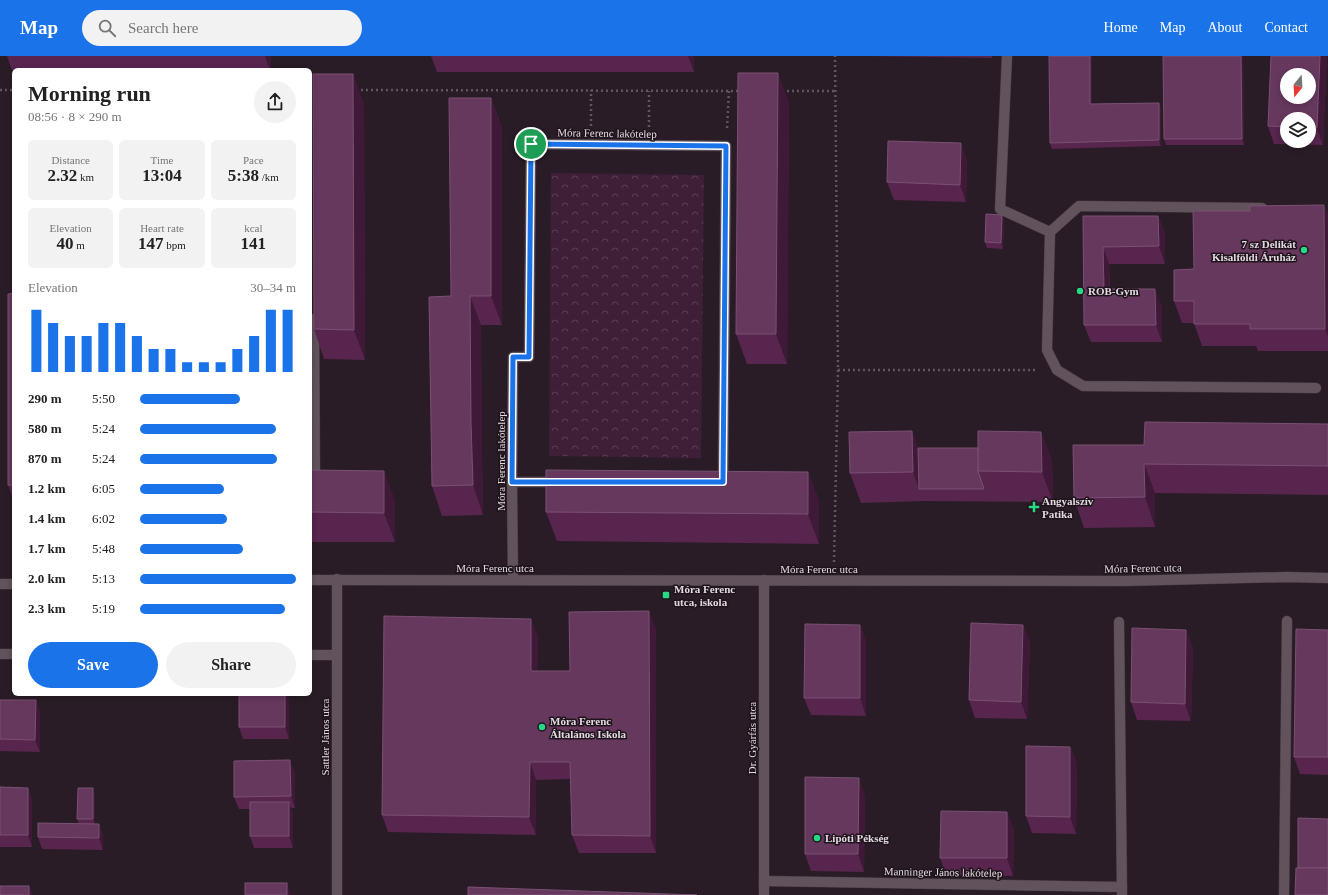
<!DOCTYPE html>
<meta charset="utf-8">
<style>
:root{--surface:#fff;--page:#f2f2f2;--text:#222;--muted:#767676;--accent:#1a73e8}
body{margin:0;font-family:"Times New Roman",serif;background:var(--page);color:var(--text);height:100vh;display:flex;flex-direction:column;font-size:15px;white-space:nowrap}
*{box-sizing:border-box;margin:0}
p{font-size:13px;color:var(--muted)}
.icon{flex:none;width:22px;height:22px;fill:none;stroke:currentColor;stroke-width:2;stroke-linecap:round;stroke-linejoin:round}
.map{position:relative;flex:1;overflow:hidden}
.details{position:absolute;left:12px;top:12px;width:300px;height:628px;display:flex;flex-direction:column;background:var(--surface);border-radius:6px;box-shadow:0 2px 6px #0003}
.details>*{flex:none}
.needle{width:26px;rotate:198deg}
.tools{position:absolute;left:1280px;top:12px;display:grid;gap:8px}
.tools a{display:grid;place-items:center;width:36px;height:36px;border-radius:50%;background:var(--surface);box-shadow:0 2px 6px #0003;font-size:20px}
.pin{position:absolute;display:grid;place-items:center;width:34px;height:34px;color:#fff;margin:-17px;border:2px solid #fff;border-radius:50%;box-shadow:0 1px 4px #0007}
.round{display:grid;place-items:center;flex:none;width:42px;height:42px;border-radius:21px;background:var(--page)}
.head{display:flex;align-items:center;justify-content:space-between;height:68px;padding:0 16px}
h1{font-size:22px;font-weight:700;line-height:30px}
.figures{display:grid;grid-template-columns:repeat(3,1fr);gap:6px;height:68px;padding:4px 16px}
.figures div{display:grid;align-content:center;border-radius:6px;background:var(--page);text-align:center}
.figures b{font-size:17px;font-weight:700}
.figures small{font-size:11px;font-weight:400}
.figures p{font-size:11px}
.chart{height:112px;padding:8px 16px}
.chart p{display:flex;justify-content:space-between}
.chart svg{width:100%;height:72px;margin-top:4px;stroke:var(--accent);stroke-width:6}
.primary-button{display:flex;gap:8px;margin-top:auto;padding:8px 16px}
.primary-button a{flex:1;height:46px;border-radius:24px;background:var(--accent);color:#fff;font-size:16px;font-weight:700;line-height:46px;text-align:center}
.primary-button a+a{background:var(--page);color:var(--text)}
ul{padding:0 16px;list-style:none;font-size:13px}
li{display:grid;grid-template-columns:64px 48px 1fr;align-items:center;height:30px}
li i{height:10px;border-radius:5px;background:var(--accent)}
header{display:flex;align-items:center;gap:24px;box-sizing:border-box;height:56px;padding:0 20px;background:var(--accent);color:#fff}
header strong{font-size:19px}
nav{display:flex;gap:22px;margin-inline-start:auto;font-size:14px}
.search{width:280px;height:36px;background:var(--page);display:flex;align-items:center;gap:10px;box-sizing:border-box;padding:0 14px;border-radius:22px;color:var(--muted);font-size:15px}
.map>svg:first-child{display:block}
.park{fill:url(#park-crowns)}
.lines{fill:none;stroke-linecap:round;stroke-linejoin:round}
.minor-casing{stroke:#433941;stroke-width:11}
.path{stroke:#61565f;stroke-width:2.5;stroke-dasharray:2 3;stroke-linecap:butt}
.minor{stroke:#61525c;stroke-width:10}
.wall{fill:#57254e;fill-rule:evenodd}
.shaded-wall{fill:#3f1937}
.building{fill:#66385e;stroke:#7a5172;fill-rule:evenodd}
.route-casing{stroke:#fff;stroke-width:8}
.route{stroke:#1a73e8;stroke-width:5}
.poi-dot{fill:#28d885;stroke:#1f131c;stroke-width:1.5}
.labels{text-anchor:middle;dominant-baseline:central;stroke-width:3;stroke-linejoin:round;paint-order:stroke}
.street-label{font-size:11px;fill:#e2d9e0;stroke:#1f131c}
.poi-label{font-size:11px;font-weight:bold;fill:#e2d9e0;stroke:#1f131c;text-anchor:start}
</style>
<header>
<strong>Map</strong>
<div class="search"><svg class="icon" aria-label="search" viewBox="0 0 24 24"><circle cx="10" cy="10" r="6"/><path d="M15 15l6 6"/></svg>Search here</div>
<nav><a>Home</a><a>Map</a><a>About</a><a>Contact</a></nav>
</header>
<div class="map">
<svg width="1328" height="839" viewBox="0 0 1328 839">
<defs>
<pattern id="park-crowns" width="20" height="18" patternUnits="userSpaceOnUse"><rect width="20" height="18" fill="#3f1e38"/><path d="M2 6a3 3 0 1 1 6 0M12 15a3 3 0 1 1 6 0" fill="none" stroke="#5a3e54"/></pattern>
</defs>
<rect width="100%" height="100%" fill="#291c26"/>
<!-- park -->
<polygon class="park" points="551,117 704,119 701,402 549,400"/>
<g class="lines">
<!-- minor casing -->
<g class="minor-casing">
<g id="minor">
<polyline points="1007,0 1000,153 1050,176 1047,294 1057,314 1083,330 1316,332"/>
<polyline points="1050,176 1079,150 1262,152"/>
<polyline points="314,263 315,427"/>
<polyline points="512,426 560,426"/>
<polyline points="310,524 1124,525 1286,521 1328,522"/>
<polyline points="513,524 512,426 513,301 529,301 531,88 726,90 723,426"/>
<polyline points="0,528 14,528"/>
<polyline points="1119,566 1122,839"/>
<polyline points="0,598 14,598"/>
<polyline points="310,599 337,599"/>
<polyline points="764,825 1122,831"/>
<polyline points="337,839 337,523"/>
<polyline points="764,839 764,524"/>
<polyline points="1284,839 1287,565"/>
</g>
</g>
<!-- path -->
<g class="path">
<polyline points="0,34 14,34"/>
<polyline points="356,34 739,35"/>
<polyline points="782,35 835,35"/>
<polyline points="591,70 591,34"/>
<polyline points="649,71 649,35"/>
<polyline points="727,72 729,35"/>
<polyline points="838,314 1038,314"/>
<polyline points="834,506 838,314 835,0"/>
</g>
<!-- minor -->
<use href="#minor" class="minor"/>
</g>
<!-- wall -->
<g class="wall">
<polygon points="7,0 271,0 271,14 12,14"/>
<polygon points="431,0 694,0 694,16 437,16"/>
<polygon points="866,0 992,0 992,2"/>
<polygon points="1092,0 1092,48 1159,47 1161,53 1161,90 1052,93 1050,87"/>
<polygon points="1243,0 1244,89 1166,89 1164,83"/>
<path d="M1327 0 1323 89 1274 88 1268 70ZM1287 63H1309V85H1287Z"/>
<polygon points="353,18 364,48 365,304 324,303 314,273"/>
<polygon points="491,42 502,72 502,269 481,269 482,397 483,459 442,460 432,430 451,240"/>
<polygon points="789,47 787,308 747,308 736,278"/>
<polygon points="967,104 966,146 894,144 887,126"/>
<polygon points="1324,149 1328,160 1328,295 1258,295 1256,290 1202,290 1194,267 1182,267 1174,245 1194,213 1250,155"/>
<polygon points="1002,159 1004,165 1003,193 987,192 985,186"/>
<polygon points="1083,160 1158,160 1165,177 1165,208 1109,208 1110,233 1162,250 1162,286 1091,286 1084,269"/>
<polygon points="14,237 14,446 8,429"/>
<polygon points="1328,368 1328,439 1155,437 1155,471 1084,472 1074,442 1144,389"/>
<polygon points="912,375 918,392 978,392 1041,376 1052,405 1053,446 924,445 861,447 850,417"/>
<polygon points="310,414 395,444 395,486 310,486"/>
<polygon points="808,416 819,445 819,488 557,485 546,456"/>
<polygon points="860,569 866,586 866,660 811,659 804,642"/>
<polygon points="656,572 656,797 579,797 572,779 571,723 536,724 536,779 388,776 382,759 538,580 537,615 570,615"/>
<polygon points="1328,574 1328,719 1300,718 1294,701"/>
<polygon points="1030,586 1027,663 975,662 969,644"/>
<polygon points="1193,591 1191,665 1137,664 1131,646"/>
<polygon points="289,642 289,683 243,683 239,671"/>
<polygon points="0,644 40,656 40,696 0,695"/>
<polygon points="1070,691 1077,708 1076,778 1032,777 1026,760"/>
<polygon points="295,716 295,752 291,752 293,758 293,792 254,792 250,780 250,753 239,753 234,741"/>
<polygon points="0,731 28,732 32,744 32,791 0,791"/>
<polygon points="95,739 95,768 99,768 103,780 103,794 42,793 38,781 79,768 77,763"/>
<polygon points="865,739 864,816 811,815 805,798"/>
<polygon points="1014,773 1013,820 946,819 940,802"/>
</g>
<!-- shaded-wall -->
<g class="shaded-wall">
<polygon points="265,0 271,0 271,14 270,14"/>
<polygon points="688,0 694,0 694,16"/>
<polygon points="1090,0 1092,0 1092,54 1090,48"/>
<polygon points="1241,0 1243,0 1244,89 1242,83"/>
<polygon points="1320,0 1327,0 1323,89 1317,72"/>
<polygon points="778,17 789,47 787,308 776,278"/>
<polygon points="353,18 364,48 365,304 354,274"/>
<polygon points="491,42 502,72 502,269 491,240"/>
<polygon points="1159,47 1161,53 1161,90 1159,84"/>
<polygon points="961,87 967,104 966,146 960,129"/>
<polygon points="1324,149 1328,160 1328,280 1325,273"/>
<polygon points="1002,159 1004,165 1003,193 1001,187"/>
<polygon points="1158,160 1165,177 1165,208 1159,190"/>
<polygon points="1103,191 1109,208 1110,251 1104,233"/>
<polygon points="1155,233 1162,250 1162,286 1156,269"/>
<polygon points="470,240 481,269 482,397 483,459 473,429 471,367"/>
<polygon points="912,375 923,404 919,433 913,416"/>
<polygon points="1041,376 1052,405 1053,446 1042,416"/>
<polygon points="1144,408 1155,437 1155,471 1145,441"/>
<polygon points="384,415 395,444 395,486 384,457"/>
<polygon points="808,416 819,445 819,488 808,458"/>
<polygon points="649,555 656,572 656,797 650,780"/>
<polygon points="531,563 538,580 537,632 531,615"/>
<polygon points="860,569 866,586 866,660 860,642"/>
<polygon points="1023,569 1030,586 1027,663 1021,646"/>
<polygon points="1186,574 1193,591 1191,665 1185,648"/>
<polygon points="285,638 287,638 289,642 289,683 285,671"/>
<polygon points="36,644 40,656 40,696 35,684"/>
<polygon points="1070,691 1077,708 1076,778 1070,761"/>
<polygon points="290,704 295,716 295,752 291,740"/>
<polygon points="530,706 536,724 536,779 529,761"/>
<polygon points="859,722 865,739 864,816 858,798"/>
<polygon points="28,732 32,744 32,791 28,779"/>
<polygon points="93,732 95,739 95,769 93,763"/>
<polygon points="289,746 293,758 293,792 289,780"/>
<polygon points="1007,756 1014,773 1013,820 1007,802"/>
<polygon points="99,768 103,780 103,794 99,782"/>
<polygon points="287,827 291,839 287,839"/>
<polygon points="29,830 33,839 29,839"/>
</g>
<!-- building -->
<g class="building">
<polygon points="1049,0 1090,0 1090,48 1159,47 1159,84 1050,87"/>
<polygon points="1163,0 1241,0 1242,83 1164,83"/>
<path d="M1271 0H1320L1317 72H1309V63H1287V71L1268 70ZM1287 19H1309V41H1287Z"/>
<polygon points="738,17 778,17 776,278 736,278"/>
<polygon points="313,18 353,18 354,274 314,273"/>
<polygon points="449,42 491,42 491,240 470,240 471,367 473,429 432,430 429,241 451,240"/>
<polygon points="888,85 961,87 960,129 887,126"/>
<polygon points="1324,149 1325,273 1250,273 1250,268 1194,268 1194,245 1174,245 1174,214 1194,213 1193,155 1250,155 1250,150"/>
<polygon points="986,158 1002,159 1001,187 985,186"/>
<polygon points="1083,160 1158,160 1159,190 1103,191 1104,233 1155,233 1156,269 1084,269"/>
<polygon points="14,237 14,429 8,429 8,238"/>
<polygon points="1145,366 1328,368 1328,410 1144,408 1145,441 1074,442 1073,389 1144,389"/>
<polygon points="912,375 913,416 850,417 849,376"/>
<polygon points="978,375 1041,376 1042,416 978,415"/>
<polygon points="918,392 978,392 978,415 984,433 919,433"/>
<polygon points="310,414 384,415 384,457 310,456"/>
<polygon points="546,414 808,416 808,458 546,456"/>
<polygon points="649,555 650,780 572,779 570,706 530,706 529,761 382,759 384,560 531,563 531,615 570,615 569,556"/>
<polygon points="971,567 1023,569 1021,646 969,644"/>
<polygon points="805,568 860,569 860,642 804,642"/>
<polygon points="1132,572 1186,574 1185,648 1131,646"/>
<polygon points="1296,573 1328,574 1328,701 1294,701"/>
<rect x="239" y="638" width="46" height="33"/>
<polygon points="0,644 36,644 35,684 0,683"/>
<polygon points="1026,690 1070,691 1070,761 1026,760"/>
<polygon points="290,704 291,740 234,741 234,705"/>
<polygon points="805,721 859,722 858,798 805,798"/>
<polygon points="0,731 28,732 28,779 0,779"/>
<polygon points="78,732 93,732 93,763 77,763"/>
<rect x="250" y="746" width="39" height="34"/>
<polygon points="941,755 1007,756 1007,802 940,802"/>
<polygon points="1298,762 1328,763 1328,812 1298,812"/>
<polygon points="38,767 99,768 99,782 38,781"/>
<polygon points="1296,812 1328,812 1328,839 1295,839"/>
<rect x="245" y="827" width="42" height="12"/>
<rect x="0" y="830" width="29" height="9"/>
<polygon points="468,831 697,839 468,839"/>
</g>
<g class="lines">
<!-- route casing -->
<g class="route-casing">
<polygon id="route" points="531,88 726,90 723,426 512,426 513,301 529,301"/>
</g>
<!-- route -->
<use href="#route" class="route"/>
</g>
<!-- markers -->
<g class="poi-dot">
<circle cx="1304" cy="194" r="4"/>
<circle cx="1080" cy="235" r="4"/>
<path d="M1032 445h4v4h4v4h-4v4h-4v-4h-4v-4h4z"/>
<rect x="662" y="535" width="8" height="8" rx="2"/>
<circle cx="542" cy="671" r="4"/>
<circle cx="817" cy="782" r="4"/>
</g>
<g class="labels">
<!-- street labels -->
<g class="street-label">
<text transform="translate(607 77) rotate(1)">Móra Ferenc lakótelep</text>
<text transform="translate(501 405) rotate(-90)">Móra Ferenc lakótelep</text>
<text x="495" y="512">Móra Ferenc utca</text>
<text transform="translate(1143 512) rotate(-1)">Móra Ferenc utca</text>
<text x="819" y="513">Móra Ferenc utca</text>
<text transform="translate(325 681) rotate(-90)">Sattler János utca</text>
<text transform="translate(752 682) rotate(-90)">Dr. Gyárfás utca</text>
<text transform="translate(943 816) rotate(1)">Manninger János lakótelep</text>
</g>
<!-- poi labels -->
<g class="poi-label">
<text x="1296" y="188" text-anchor="end">7 sz Delikát<tspan x="1296" dy="13">Kisalföldi Áruház</tspan></text>
<text x="1088" y="235">ROB-Gym</text>
<text x="1042" y="445">Angyalszív<tspan x="1042" dy="13">Patika</tspan></text>
<text x="674" y="533">Móra Ferenc<tspan x="674" dy="13">utca, iskola</tspan></text>
<text x="550" y="665">Móra Ferenc<tspan x="550" dy="13">Általános Iskola</tspan></text>
<text x="825" y="782">Lipóti Pékség</text>
</g>
</g>
</svg>
<div class="tools">
<a><svg class="needle" viewBox="-14 -14 28 28"><path d="M0-13l5 13h-10z" fill="#e53935"/><path d="M0 13l5-13h-10z" fill="#767676"/></svg></a>
<a><svg class="icon" aria-label="layers" viewBox="0 0 24 24"><path d="M12 4l9 5-9 5-9-5zM3 14l9 5 9-5"/></svg></a>
</div>
<div class="pin" style="left:531px;top:88px;background:#1e9e55"><svg class="icon" aria-label="arrive" viewBox="0 0 24 24"><path d="M6 21V4h12l-3 4 3 4H6"/></svg></div>
<section class="details">
<div class="head"><div><h1>Morning run</h1><p>08:56 · 8 × 290 m</p></div><a class="round"><svg class="icon" aria-label="share" viewBox="0 0 24 24"><path d="M12 15V3M7 8l5-5 5 5M5 13v7h14v-7"/></svg></a></div>
<div class="figures">
<div><p>Distance</p><b>2.32<small> km</small></b></div>
<div><p>Time</p><b>13:04</b></div>
<div><p>Pace</p><b>5:38<small> /km</small></b></div>
</div>
<div class="figures">
<div><p>Elevation</p><b>40<small> m</small></b></div>
<div><p>Heart rate</p><b>147<small> bpm</small></b></div>
<div><p>kcal</p><b>141</b></div>
</div>
<div class="chart"><p><span>Elevation</span>30–34 m</p>
<svg viewBox="0 0 160 44" preserveAspectRatio="none"><path d="M5 44V6M15 44V14M25 44V22M35 44V22M45 44V14M55 44V14M65 44V22M75 44V30M85 44V30M95 44V38M105 44V38M115 44V38M125 44V30M135 44V22M145 44V6M155 44V6"/></svg>
</div>
<ul>
<li><b>290 m</b>5:50<i style="width:64%"></i></li>
<li><b>580 m</b>5:24<i style="width:87%"></i></li>
<li><b>870 m</b>5:24<i style="width:88%"></i></li>
<li><b>1.2 km</b>6:05<i style="width:54%"></i></li>
<li><b>1.4 km</b>6:02<i style="width:56%"></i></li>
<li><b>1.7 km</b>5:48<i style="width:66%"></i></li>
<li><b>2.0 km</b>5:13<i style="width:100%"></i></li>
<li><b>2.3 km</b>5:19<i style="width:93%"></i></li>
</ul>
<div class="primary-button"><a>Save</a><a>Share</a></div>
</section>
</div>
